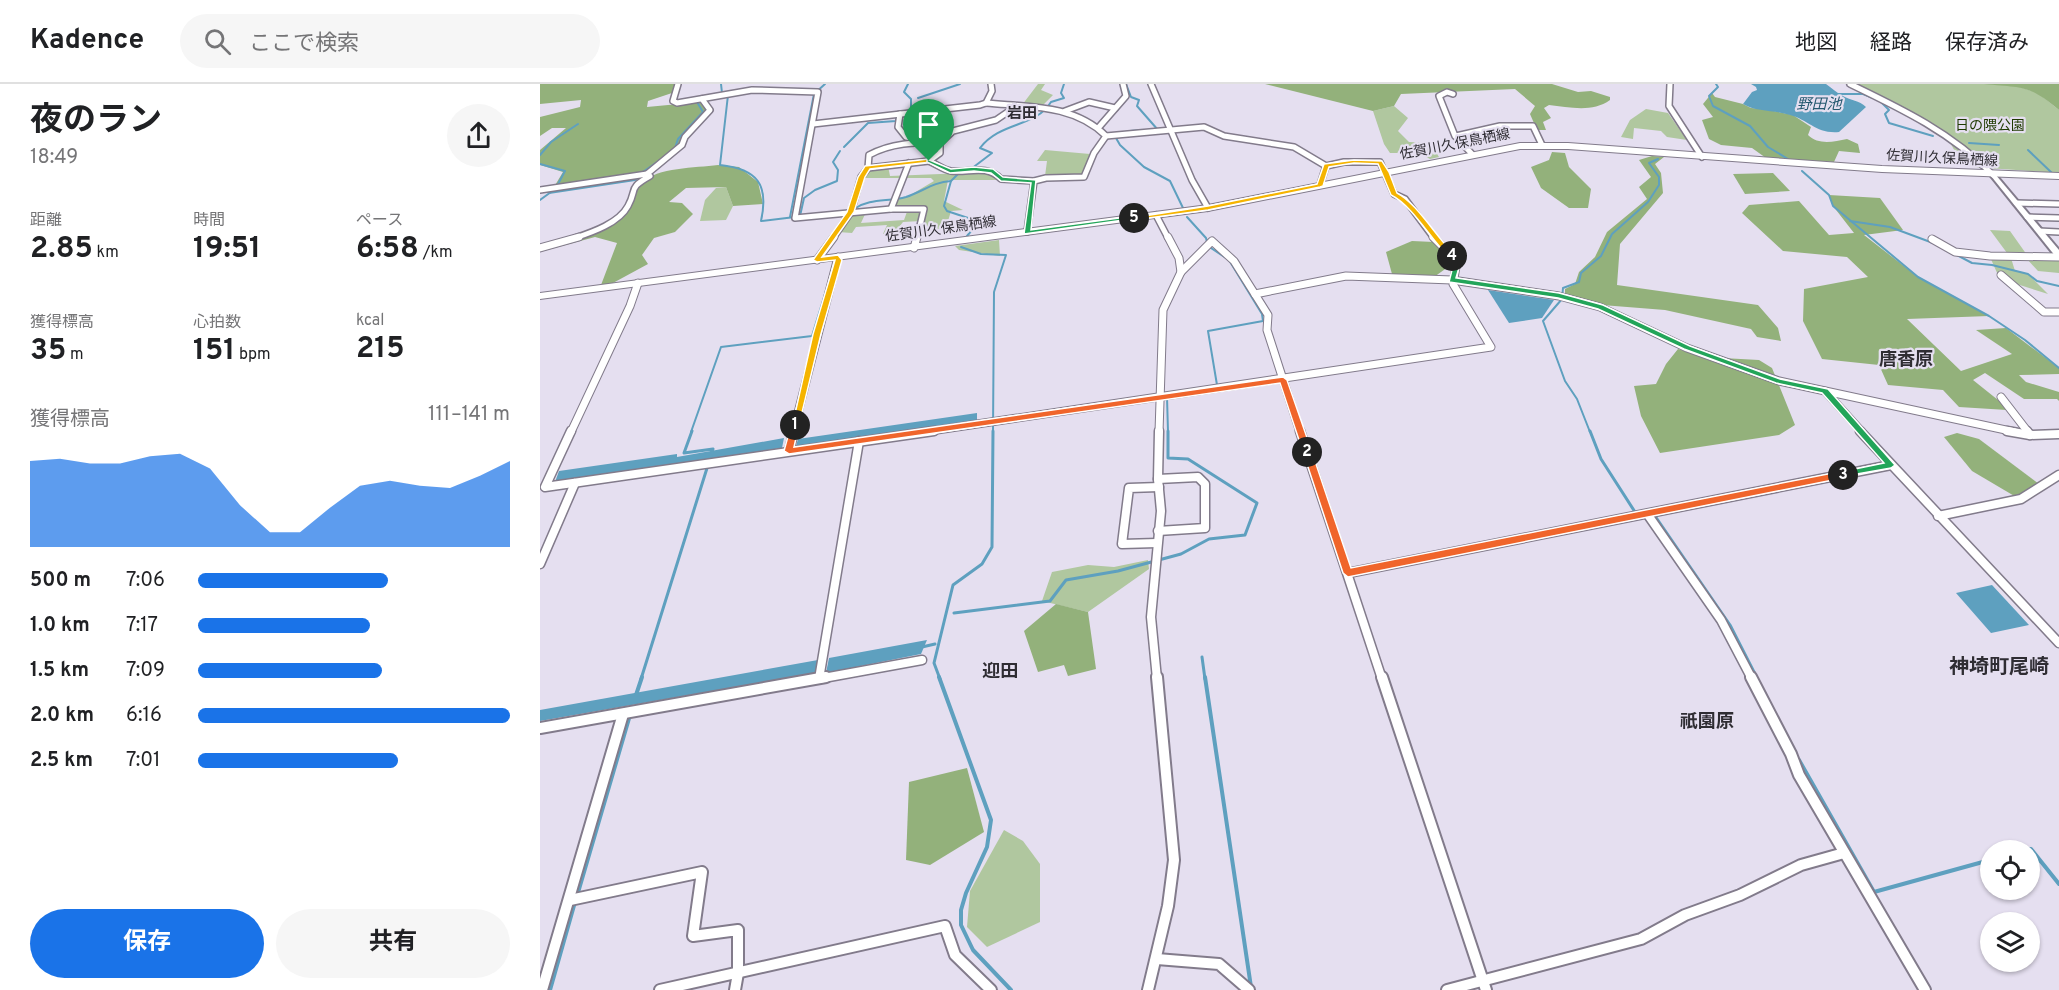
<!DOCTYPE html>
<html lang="ja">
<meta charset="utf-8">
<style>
:root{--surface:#fff;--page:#f6f6f6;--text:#202124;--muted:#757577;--line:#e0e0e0;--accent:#1a73e8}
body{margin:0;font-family:Overpass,"Noto Sans JP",sans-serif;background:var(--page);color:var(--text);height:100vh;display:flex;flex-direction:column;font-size:22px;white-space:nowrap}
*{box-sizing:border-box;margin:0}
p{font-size:20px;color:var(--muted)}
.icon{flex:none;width:33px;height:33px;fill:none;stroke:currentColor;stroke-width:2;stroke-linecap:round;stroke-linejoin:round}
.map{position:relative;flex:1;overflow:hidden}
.panel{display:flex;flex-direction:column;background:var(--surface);width:540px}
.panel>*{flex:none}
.controls{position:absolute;left:1440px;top:756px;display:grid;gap:12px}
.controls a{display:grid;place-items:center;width:60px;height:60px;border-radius:50%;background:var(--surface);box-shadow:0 2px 4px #0004;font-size:30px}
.pin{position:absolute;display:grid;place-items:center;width:51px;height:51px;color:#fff;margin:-62px -26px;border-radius:50% 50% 50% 0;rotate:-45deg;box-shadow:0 0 6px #0007}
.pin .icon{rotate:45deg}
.km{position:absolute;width:30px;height:30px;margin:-15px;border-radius:50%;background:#222;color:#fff;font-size:16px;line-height:30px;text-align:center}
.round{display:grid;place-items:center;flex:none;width:63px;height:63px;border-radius:32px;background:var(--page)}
.summary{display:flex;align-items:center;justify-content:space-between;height:102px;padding:0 30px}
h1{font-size:33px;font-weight:700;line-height:45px}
.metrics{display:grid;grid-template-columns:repeat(3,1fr);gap:9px;height:102px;padding:6px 30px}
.metrics div{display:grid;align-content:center}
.metrics b{font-size:30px;font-weight:700}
.metrics small{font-size:16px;font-weight:400}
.metrics p{font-size:16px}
.chart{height:168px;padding:12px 30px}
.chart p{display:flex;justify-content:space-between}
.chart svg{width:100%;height:108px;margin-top:6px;fill:var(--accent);opacity:.7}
.action{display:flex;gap:12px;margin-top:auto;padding:12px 30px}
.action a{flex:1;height:69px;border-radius:36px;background:var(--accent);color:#fff;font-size:24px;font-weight:700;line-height:69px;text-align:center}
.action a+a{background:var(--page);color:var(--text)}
ul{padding:0 30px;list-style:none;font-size:20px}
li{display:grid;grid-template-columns:96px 72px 1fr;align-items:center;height:45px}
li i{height:15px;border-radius:8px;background:var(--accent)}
header{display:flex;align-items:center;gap:36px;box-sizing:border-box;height:84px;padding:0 30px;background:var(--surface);border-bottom:2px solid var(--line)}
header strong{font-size:28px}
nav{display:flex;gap:33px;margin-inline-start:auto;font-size:21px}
.search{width:420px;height:54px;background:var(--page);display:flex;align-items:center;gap:15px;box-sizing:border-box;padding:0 21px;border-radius:33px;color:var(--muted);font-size:22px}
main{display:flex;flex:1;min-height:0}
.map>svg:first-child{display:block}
.green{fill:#b0c79f}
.forest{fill:#93b17b}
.water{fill:#5ea0bf}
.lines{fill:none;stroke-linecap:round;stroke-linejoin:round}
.stream-far2{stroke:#5ea0bf;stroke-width:2}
.stream-far1{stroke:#5ea0bf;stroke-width:3}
.stream{stroke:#5ea0bf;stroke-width:4}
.minor-far3-casing{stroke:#827b8b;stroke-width:8}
.minor-far2-casing{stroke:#827b8b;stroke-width:9}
.minor-far1-casing{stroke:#827b8b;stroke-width:11}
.minor-casing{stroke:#827b8b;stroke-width:14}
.tertiary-casing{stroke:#827b8b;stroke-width:4}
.primary-casing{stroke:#827b8b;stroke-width:2}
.minor-far3{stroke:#fff;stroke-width:5}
.minor-far2{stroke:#fff;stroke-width:7}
.minor-far1{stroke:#fff;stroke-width:8}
.minor{stroke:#fff;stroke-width:10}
.tertiary{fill:#fff;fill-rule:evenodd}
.primary{fill:#fff;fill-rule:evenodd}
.split-1{fill:#f5b400;stroke:#fff;stroke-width:1.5}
.split-2{fill:#f0652b;stroke:#fff;stroke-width:1.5}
.split-3{fill:#f0652b;stroke:#fff;stroke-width:1.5}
.split-4{fill:#22a559;stroke:#fff;stroke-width:1.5}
.split-5{fill:#f5b400;stroke:#fff;stroke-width:1.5}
.split-6{fill:#22a559;stroke:#fff;stroke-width:1.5}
.labels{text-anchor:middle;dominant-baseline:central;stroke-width:4.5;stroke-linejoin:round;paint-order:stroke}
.far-park-label{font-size:14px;fill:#1f3a00;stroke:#e5dff0}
.far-street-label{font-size:14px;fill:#2f2d33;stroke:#e5dff0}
.far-water-label{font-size:15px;font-style:italic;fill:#24586f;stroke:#e5dff0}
.far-neighbourhood-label{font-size:15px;font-weight:bold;fill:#2f2d33;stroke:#e5dff0}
.neighbourhood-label{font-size:18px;font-weight:bold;fill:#2f2d33;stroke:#e5dff0}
.quarter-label{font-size:20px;font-weight:bold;fill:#2f2d33;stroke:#e5dff0}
</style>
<header>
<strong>Kadence</strong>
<div class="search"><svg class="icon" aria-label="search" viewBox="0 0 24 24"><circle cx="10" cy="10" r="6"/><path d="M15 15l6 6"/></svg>ここで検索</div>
<nav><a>地図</a><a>経路</a><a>保存済み</a></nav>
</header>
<main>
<section class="panel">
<div class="summary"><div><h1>夜のラン</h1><p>18:49</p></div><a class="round"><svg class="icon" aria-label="share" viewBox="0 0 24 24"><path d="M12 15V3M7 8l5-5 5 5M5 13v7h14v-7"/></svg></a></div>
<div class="metrics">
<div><p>距離</p><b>2.85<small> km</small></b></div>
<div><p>時間</p><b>19:51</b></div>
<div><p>ペース</p><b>6:58<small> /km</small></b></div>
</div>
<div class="metrics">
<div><p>獲得標高</p><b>35<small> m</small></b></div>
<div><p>心拍数</p><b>151<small> bpm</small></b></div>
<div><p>kcal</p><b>215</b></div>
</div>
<div class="chart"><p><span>獲得標高</span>111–141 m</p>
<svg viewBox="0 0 160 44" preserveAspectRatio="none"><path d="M0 44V9L10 8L20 10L30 10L40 7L50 6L60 12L70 27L80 38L90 38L100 28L110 19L120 17L130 19L140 20L150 15L160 9V44z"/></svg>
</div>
<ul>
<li><b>500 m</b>7:06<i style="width:61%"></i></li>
<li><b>1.0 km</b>7:17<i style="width:55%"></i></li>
<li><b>1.5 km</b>7:09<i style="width:59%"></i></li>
<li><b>2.0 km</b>6:16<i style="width:100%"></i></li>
<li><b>2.5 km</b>7:01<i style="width:64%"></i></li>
</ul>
<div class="action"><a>保存</a><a>共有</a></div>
</section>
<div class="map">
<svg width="1519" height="906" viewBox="0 0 1519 906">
<rect width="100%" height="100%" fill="#e5dff0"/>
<!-- green -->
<g class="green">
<polygon points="498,0 505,0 501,6 513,11 501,23 482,21"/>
<polygon points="1314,0 1471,0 1498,9 1519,26 1519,89 1433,83 1419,75 1405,49 1376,30"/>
<polygon points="854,22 868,34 858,47 869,58 890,59 899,73 890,75 879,69 850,69 844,60 833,27"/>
<polygon points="1106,25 1128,29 1147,56 1127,53 1121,47 1094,44 1093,55 1081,53 1090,36"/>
<polygon points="505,66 550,70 542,92 505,92 507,77 497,77"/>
<polygon points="348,82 350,92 451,88 459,96 408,96 404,117 423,126 411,127 406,144 380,146 381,137 363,138 353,151 343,150 347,141 316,143 312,149 298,148 312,129 326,128 321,139 364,136 368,125 351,125 353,116 367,113 394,97 391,94 325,94 329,86"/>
<polygon points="186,103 193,122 186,136 160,137 165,116 176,104"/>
<polygon points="1450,146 1470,147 1487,171 1515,172 1519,177 1519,189 1498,187 1487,175 1471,174 1475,187 1488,190 1508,210 1467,197 1458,191 1450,173 1470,173"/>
<polygon points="459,156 460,172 419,166 415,162"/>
<polygon points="608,476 609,485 548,528 502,517 512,488 548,481 574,483"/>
<polygon points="464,746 483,757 500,780 500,838 447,863 427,843 430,807"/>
</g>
<!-- forest -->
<g class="forest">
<polygon points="0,0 137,0 132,9 108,17 107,23 160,18 168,27 140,61 104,90 14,103 23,88 0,81 0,66 26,44 12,44 0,52 0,33 40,23 41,16 0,20"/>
<path d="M725 0H1012L1038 8 1051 7 1070 13V16C1052 29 1029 23 1009 21L1004 24 1011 34 1003 38 1006 46H997L990 30 995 22 975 5 861 10 854 22 833 27Z"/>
<path d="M1444 0H1519V26C1488 0 1482 4 1444 0Z"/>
<path d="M1172 9 1175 13 1203 20 1211 24 1224 25 1253 31 1271 43 1268 51C1278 61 1293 58 1307 55L1318 60 1320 69 1299 67 1294 78 1226 74 1212 64 1181 61 1169 55 1162 36 1173 33 1163 20Z"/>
<polygon points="1012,68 1025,69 1029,83 1051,105 1048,124 1029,124 1001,104 991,83 1009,76"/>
<polygon points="1112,72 1124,73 1115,80 1121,89 1123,109 1080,160 1077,201 1218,221 1238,244 1241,257 1217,253 1211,245 1125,226 1062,221 1025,211 1025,205 1035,200 1039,188 1055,173 1067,148 1107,115 1099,103 1111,93 1099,76"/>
<path d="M178 81 199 83 218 98 223 120 193 122 186 103 146 104 129 118 142 119 153 130 135 148 114 154 102 171 108 180 73 199 61 201 77 159 55 153 0 168V165L38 154 87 128C94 119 92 107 101 99 118 83 155 84 178 81Z"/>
<polygon points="1233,89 1250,107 1205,110 1193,90"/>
<polygon points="1289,111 1340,114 1363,146 1324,151 1378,193 1449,232 1367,235 1421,287 1472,270 1436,246 1466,244 1519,284 1519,290 1479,291 1486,298 1519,308 1519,317 1517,315 1484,315 1445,289 1433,296 1458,316 1467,326 1419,323 1403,306 1348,301 1339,281 1282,275 1263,237 1264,205 1328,193 1307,173 1243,167 1202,129 1209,121 1259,117 1289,151 1314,149 1293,122"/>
<polygon points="872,157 894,158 915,178 894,193 852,190 846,168"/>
<polygon points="1138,265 1164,273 1219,276 1232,284 1255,341 1239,351 1120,369 1101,332 1094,302 1116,300 1126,280"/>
<polygon points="1417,349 1439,355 1499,400 1476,413 1432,387 1404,353"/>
<polygon points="516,520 548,528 556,585 528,592 524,581 498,588 484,547"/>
<polygon points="427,684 444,748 390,781 366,776 369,698"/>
</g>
<!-- water -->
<g class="water">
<path d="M1211 0H1286C1292 4 1297 9 1303 12 1311 17 1319 16 1326 23L1299 48C1276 50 1269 36 1250 31 1235 26 1216 28 1203 20L1212 8 1217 6 1216 3Z"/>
<polygon points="948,206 1014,216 1002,234 969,239"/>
<polygon points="437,329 437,336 256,362 258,355"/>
<polygon points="244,354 242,364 15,398 19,387 137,370 137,373"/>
<polygon points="1452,501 1489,541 1451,549 1416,509"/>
<polygon points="387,556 381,570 286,589 289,574"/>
<polygon points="278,576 276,589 0,637 0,626"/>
</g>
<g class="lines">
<!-- stream-far2 -->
<g class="stream-far2">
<polyline points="181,0 182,9"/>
<polyline points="368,0 364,8 371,15 371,28 369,28"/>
<polyline points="586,0 591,13 599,16 597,22 618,46"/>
<polyline points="1176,0 1178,3 1169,12 1173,22 1210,42 1228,63 1248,75"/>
<polyline points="1295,10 1323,10 1333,14"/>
<path d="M188 11 180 81C218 85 229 101 221 137L255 133"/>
<polyline points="378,14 420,0"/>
<polyline points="1339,16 1349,26 1345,30 1349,39 1393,52"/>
<polyline points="590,47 604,46"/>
<polyline points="570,54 576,54 580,61 604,83 630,97 643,124"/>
<polyline points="1429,59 1459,61"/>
<polyline points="304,63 328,39 356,37 356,32"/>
<polyline points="135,64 138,55 163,28 157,18"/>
<polyline points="1488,66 1512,89"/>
<polyline points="0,71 11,58 38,40"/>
<polyline points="0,80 25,87 17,102"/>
<path d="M431 85 452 69 440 64C461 37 495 44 511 18L524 14 521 9 524 0"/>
<polyline points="1262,87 1289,111 1293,122 1378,193 1449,232 1485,256 1519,284"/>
<polyline points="419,89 411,97 404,122 407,127 434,136 437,140 427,152"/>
<polyline points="100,90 120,76"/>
<polyline points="9,109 95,96 98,93"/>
<polyline points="0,116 11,108"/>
<path d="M314 125C330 114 348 118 366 113 382 108 393 98 411 97"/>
<polyline points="260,132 264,114 275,106 297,97 298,86 293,78 300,67"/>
<polyline points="250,133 274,10 285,0"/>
<polyline points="647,133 666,154 668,162 689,176 722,230 723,237 668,247 677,301"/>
<polyline points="1310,137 1350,143 1393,159"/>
<polyline points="421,163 441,170 466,171 454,208 453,348"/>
<polyline points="1415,170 1432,179 1452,181 1488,190 1497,197 1519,202"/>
<polyline points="627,313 628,348"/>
<polyline points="151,348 181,263 272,252 289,197"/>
<polyline points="1050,348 1037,315 1025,297 1003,237 1022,215 1023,204 1039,198 1041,189 1061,172 1072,150 1108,118 1119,101 1119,93 1109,79 1118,75"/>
</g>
<!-- stream-far1 -->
<g class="stream-far1">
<polyline points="1050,347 1061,375 1095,428"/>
<polyline points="1115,432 1190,541 1216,592"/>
<polyline points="414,529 510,517 526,496 578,487 641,470 669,455 705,451 717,419 648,375 628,374 628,347"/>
<polyline points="382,563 395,560"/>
<polyline points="662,573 665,595"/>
<polyline points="101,595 173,365 144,369 152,347"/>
<polyline points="400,595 394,579 413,501 442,480 452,463 453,347"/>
</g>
<!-- stream -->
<g class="stream">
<polyline points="399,593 451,736 447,763 426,809 421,826 421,841 433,866 471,906"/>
<polyline points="665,593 711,903"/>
<polyline points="96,611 102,593"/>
<polyline points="1259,676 1334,808 1450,776"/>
<polyline points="1484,766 1491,765 1519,800"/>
<polyline points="37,812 90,631"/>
<polyline points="10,906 35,818"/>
</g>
<!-- minor-far3 casing -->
<g class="minor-far3-casing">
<g id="minor-far3">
<polyline points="138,0 133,17 137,19 212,6 278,8 255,134 351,125"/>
<polyline points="611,0 652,96 668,124"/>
<polyline points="1130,0 1129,22 1162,73"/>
<path d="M1310 0C1362 25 1412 49 1453 91"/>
<polyline points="913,10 907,8 899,12 915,52 932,70"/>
<path d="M446 19C488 23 534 20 566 52L554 69 544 93 506 94 494 97 487 148"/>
<polyline points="525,27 549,18 575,24"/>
<polyline points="360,30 358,43 366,53 377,55 381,59"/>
<polyline points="273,40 440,21 446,19 452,7 451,0"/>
<polyline points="559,43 586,12 583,0"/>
<polyline points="566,52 664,43 684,52 754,63 786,82 804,78 840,78 854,110 865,115 894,154"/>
<polyline points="916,52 960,42 993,42 1002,61"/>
<path d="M389 77C396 80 404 86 411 87 430 89 446 80 461 95L494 97"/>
<polyline points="369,79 351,125 384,125 377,154"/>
<path d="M328 84 329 71C351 59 375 58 400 59L413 47 456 36 475 23"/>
<polyline points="780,101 786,82"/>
<polyline points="0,106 107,90"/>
<polyline points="1476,119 1519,120"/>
<polyline points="616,131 628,154"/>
<polyline points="1487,133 1519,134"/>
<polyline points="1499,147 1519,148"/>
<path d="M35 154C53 148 79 139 88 122 98 104 87 105 110 92L107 90 142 61 145 53 170 26 162 15"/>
<polyline points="293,154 311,128 321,93 328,84 389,77 400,69 400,59"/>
</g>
</g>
<!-- minor-far2 casing -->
<g class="minor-far2-casing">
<g id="minor-far2">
<polyline points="1392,155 1415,168 1450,172 1519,173"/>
<polyline points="0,164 39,153"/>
<polyline points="374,164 377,153"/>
<polyline points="277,176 294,153"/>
<polyline points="641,188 672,157 694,177 728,231 727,246 760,348"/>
<polyline points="1461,191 1504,228 1519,228"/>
<polyline points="715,210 806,192 912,196 1019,212 1060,223 1147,264 1239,297 1475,348"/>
<polyline points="1285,307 1322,348"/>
<polyline points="1461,313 1488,348"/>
<polyline points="31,348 90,222 98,199"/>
<polyline points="253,348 298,173"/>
<polyline points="384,348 951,263 913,200 917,177 893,153"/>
<polyline points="619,348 623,226 641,188 639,174 628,153"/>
</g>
</g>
<!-- minor-far1 casing -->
<g class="minor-far1-casing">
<g id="minor-far1">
<polyline points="31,347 5,403 394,347"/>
<polyline points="760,347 842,595"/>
<polyline points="1320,347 1519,559"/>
<polyline points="1467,347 1490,351 1519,350"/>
<polyline points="1487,347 1490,351"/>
<polyline points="249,367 254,347"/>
<polyline points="618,395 658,393 665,400 665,444 618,447"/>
<polyline points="1108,431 1181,536 1212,595"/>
<polyline points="1398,432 1481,415 1519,391"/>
<polyline points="617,459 582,460 589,404 619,403"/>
<polyline points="0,480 35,399"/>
<polyline points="808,489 1351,381"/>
<polyline points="278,595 382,576"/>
<polyline points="279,595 319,357"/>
<polyline points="617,595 611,533 621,427 618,395 619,347"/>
</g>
</g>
<!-- minor casing -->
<g class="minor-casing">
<g id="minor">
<polyline points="842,593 946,906"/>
<polyline points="1211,593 1251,670 1259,691 1385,906"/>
<polyline points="0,644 286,593"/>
<polyline points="30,816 162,788 153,852 198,846 198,889 195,906"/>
<polyline points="617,875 679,880 709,906"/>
<polyline points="2,906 83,630"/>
<polyline points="120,906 405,842 415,871 451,906"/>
<polyline points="608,906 628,822 634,776 617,593"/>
<polyline points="907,906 1101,855 1145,831 1200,811 1261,781 1304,769"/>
</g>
</g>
<!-- tertiary casing -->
<g class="tertiary-casing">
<polygon id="tertiary" points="1451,90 1455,90 1519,166 1519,173 1516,173 1451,92"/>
</g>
<!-- primary casing -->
<g class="primary-casing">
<polygon id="primary" points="980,59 1028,59 1342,82 1519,89 1519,95 1342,88 1028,65 980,65 668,127 0,215 0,209 668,121"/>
</g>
<!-- minor-far3 -->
<use href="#minor-far3" class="minor-far3"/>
<!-- minor-far2 -->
<use href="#minor-far2" class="minor-far2"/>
<!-- minor-far1 -->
<use href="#minor-far1" class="minor-far1"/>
<!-- minor -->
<use href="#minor" class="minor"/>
<!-- tertiary -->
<use href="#tertiary" class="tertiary"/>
<!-- primary -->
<use href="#primary" class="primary"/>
</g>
<!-- split-1 -->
<polygon class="split-1" points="389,75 391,78 330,85 325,93 314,128 282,173 298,171 302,176 281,250 259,341 252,343 273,250 295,176 277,178 273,176 307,128 318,93 325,82"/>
<!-- split-2 -->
<polygon class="split-2" points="743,293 747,296 772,368 771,370 763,368 740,299 249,370 244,367 251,341 255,338 259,341 254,363"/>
<!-- split-3 -->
<polygon class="split-3" points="767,365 772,368 811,484 1303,387 1308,391 1303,394 808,493 803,489 763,368"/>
<!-- split-4 -->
<polygon class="split-4" points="910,171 915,171 921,177 916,194 1019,209 1063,221 1150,262 1240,295 1288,305 1355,381 1351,384 1300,393 1300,388 1344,379 1282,309 1236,299 1144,265 1058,225 1018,214 909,198 914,178"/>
<!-- split-5 -->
<path class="split-5" d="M814 76 842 77 849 88 857 109C877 119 896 153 915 171V174H910C891 156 873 122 851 111L838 80 814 79 789 83 783 102 780 103 668 126 594 136 591 134 668 122 777 100 784 80Z"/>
<!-- split-6 -->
<polygon class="split-6" points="387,75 411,85 434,83 453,85 463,93 496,96 491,146 594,132 598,134 484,150 491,99 461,97 451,89 434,87 410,89 387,78"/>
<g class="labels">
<!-- far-park labels -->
<g class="far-park-label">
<text x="1450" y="42">日の隈公園</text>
</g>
<!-- far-street labels -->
<g class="far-street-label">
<text transform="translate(915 61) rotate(-11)">佐賀川久保鳥栖線</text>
<text transform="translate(1402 75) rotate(3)">佐賀川久保鳥栖線</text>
<text transform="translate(401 146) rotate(-8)">佐賀川久保鳥栖線</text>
</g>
<!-- far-water labels -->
<g class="far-water-label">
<text x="1279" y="21">野田池</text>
</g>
<!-- far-neighbourhood labels -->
<g class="far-neighbourhood-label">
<text x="482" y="30">岩田</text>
</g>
<!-- neighbourhood labels -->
<g class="neighbourhood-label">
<text x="1366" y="276">唐香原</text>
<text x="460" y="588">迎田</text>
<text x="1167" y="638">祇園原</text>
</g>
<!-- quarter labels -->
<g class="quarter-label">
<text x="1459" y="584">神埼町尾崎</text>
</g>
</g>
</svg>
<div class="controls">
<a><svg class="icon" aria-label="locate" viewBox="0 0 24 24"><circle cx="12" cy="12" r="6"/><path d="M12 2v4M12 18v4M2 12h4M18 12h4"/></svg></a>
<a><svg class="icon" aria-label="layers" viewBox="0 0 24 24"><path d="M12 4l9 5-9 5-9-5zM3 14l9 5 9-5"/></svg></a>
</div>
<div class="pin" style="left:389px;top:77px;background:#1e9e55"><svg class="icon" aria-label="arrive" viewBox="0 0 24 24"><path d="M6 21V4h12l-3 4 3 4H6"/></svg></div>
<b class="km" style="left:255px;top:341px">1</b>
<b class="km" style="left:767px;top:368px">2</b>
<b class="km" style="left:1303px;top:391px">3</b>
<b class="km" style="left:912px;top:172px">4</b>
<b class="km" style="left:594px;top:134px">5</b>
</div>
</main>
